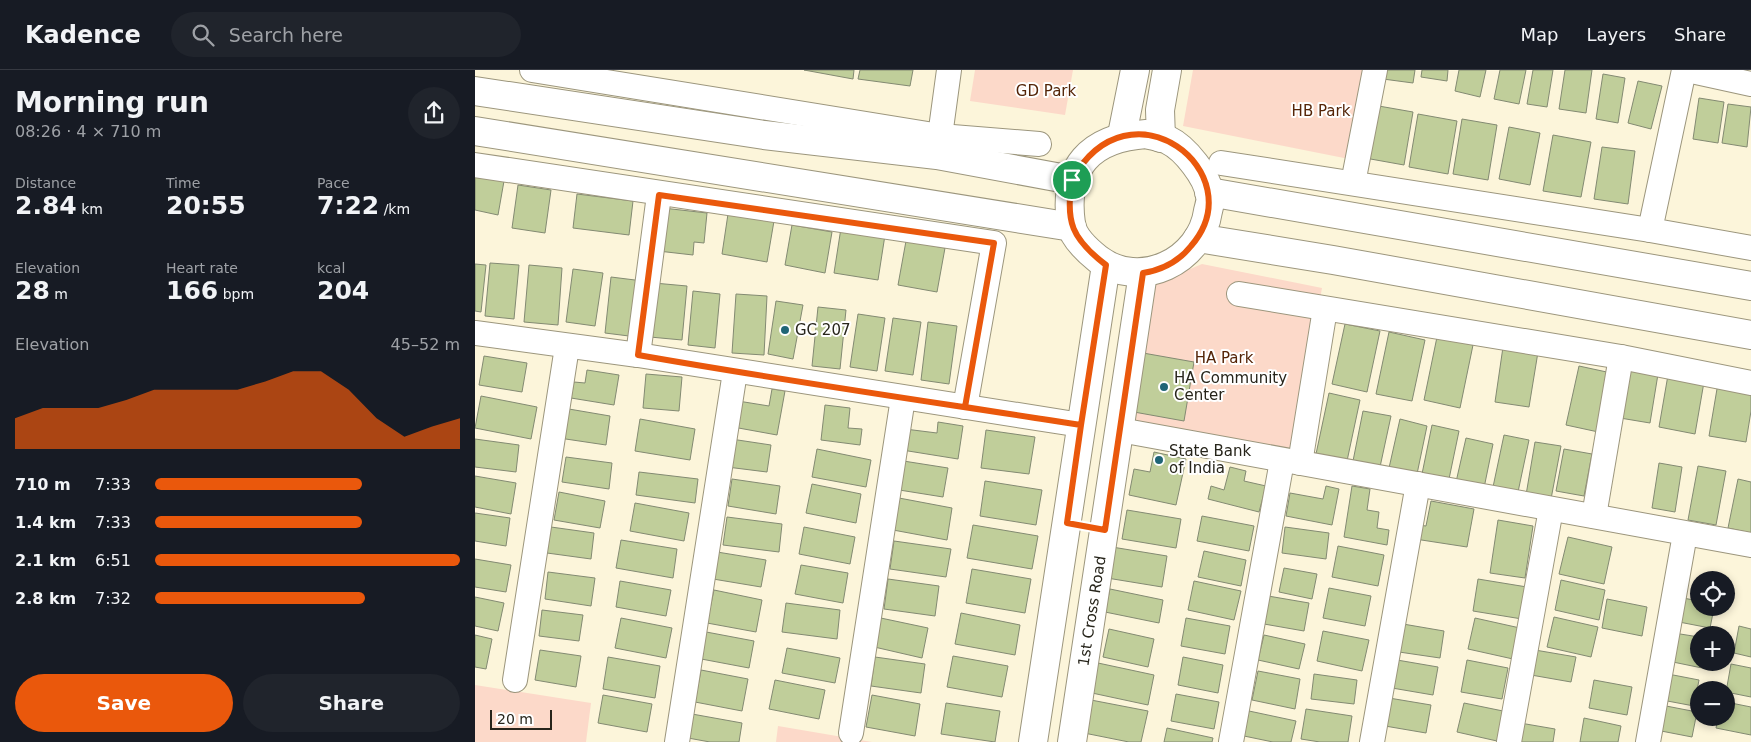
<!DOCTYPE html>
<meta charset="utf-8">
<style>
:root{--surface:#171b24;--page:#20242c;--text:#f1f3f6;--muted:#9ea1a6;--line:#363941;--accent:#ea580c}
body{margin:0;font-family:"DejaVu Sans",sans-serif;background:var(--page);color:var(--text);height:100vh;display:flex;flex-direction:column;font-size:19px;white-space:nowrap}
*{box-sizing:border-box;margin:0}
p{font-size:16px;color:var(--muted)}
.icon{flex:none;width:28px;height:28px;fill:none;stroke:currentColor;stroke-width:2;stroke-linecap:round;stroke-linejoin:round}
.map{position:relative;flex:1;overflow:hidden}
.drawer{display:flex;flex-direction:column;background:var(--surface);width:475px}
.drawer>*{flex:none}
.tools{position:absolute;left:1215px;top:501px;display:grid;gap:10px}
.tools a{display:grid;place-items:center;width:45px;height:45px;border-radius:50%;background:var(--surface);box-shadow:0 2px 8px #0003;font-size:25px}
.scale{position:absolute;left:15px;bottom:12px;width:62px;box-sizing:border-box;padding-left:5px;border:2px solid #27251b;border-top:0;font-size:14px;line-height:18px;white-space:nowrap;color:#27251b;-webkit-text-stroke:4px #fff;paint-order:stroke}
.pin{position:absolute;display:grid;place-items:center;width:42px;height:42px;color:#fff;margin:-21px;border:2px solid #fff;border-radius:50%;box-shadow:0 1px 5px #0007}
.round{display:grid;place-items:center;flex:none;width:52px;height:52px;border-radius:26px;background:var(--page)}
.overview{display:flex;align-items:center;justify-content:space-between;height:85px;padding:0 15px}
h1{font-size:28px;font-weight:800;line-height:38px}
.stats{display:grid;grid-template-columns:repeat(3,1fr);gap:8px;height:85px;padding:5px 15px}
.stats div{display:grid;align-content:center}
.stats b{font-size:25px;font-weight:800}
.stats small{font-size:14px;font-weight:400}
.stats p{font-size:14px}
.chart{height:140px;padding:10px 15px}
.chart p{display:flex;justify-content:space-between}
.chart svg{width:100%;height:90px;margin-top:5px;fill:var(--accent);opacity:.7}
.action{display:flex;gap:10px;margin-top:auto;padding:10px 15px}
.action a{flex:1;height:58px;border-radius:30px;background:var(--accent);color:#fff;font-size:20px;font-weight:800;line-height:58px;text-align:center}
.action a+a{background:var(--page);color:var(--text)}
ul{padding:0 15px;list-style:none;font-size:16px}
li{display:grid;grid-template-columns:80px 60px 1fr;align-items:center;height:38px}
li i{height:12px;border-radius:6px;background:var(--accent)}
header{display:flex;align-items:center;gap:30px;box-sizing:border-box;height:70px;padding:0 25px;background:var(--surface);border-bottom:1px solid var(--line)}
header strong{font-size:24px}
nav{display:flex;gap:28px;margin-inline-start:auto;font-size:18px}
.search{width:350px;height:45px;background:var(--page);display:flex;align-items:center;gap:12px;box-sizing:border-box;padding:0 18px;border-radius:28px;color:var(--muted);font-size:19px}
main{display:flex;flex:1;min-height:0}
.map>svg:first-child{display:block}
.green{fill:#fcd9c9}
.building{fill:#c0ce9a;stroke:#838a72}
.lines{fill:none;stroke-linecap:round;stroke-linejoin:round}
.minor-casing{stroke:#9c967d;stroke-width:26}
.tertiary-casing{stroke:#9c967d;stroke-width:30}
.secondary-casing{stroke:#9c967d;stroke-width:30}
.minor{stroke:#fff;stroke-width:24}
.tertiary{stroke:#fff;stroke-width:28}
.secondary{stroke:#fff;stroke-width:28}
.route-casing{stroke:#fff;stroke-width:10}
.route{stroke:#ea580c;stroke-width:6}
.poi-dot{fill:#206576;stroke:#fff;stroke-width:2}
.labels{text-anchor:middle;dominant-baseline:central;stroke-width:4;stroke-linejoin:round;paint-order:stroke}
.park-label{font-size:15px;fill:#542407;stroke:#fff}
.poi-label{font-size:15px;fill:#27251b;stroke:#fff;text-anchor:start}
.street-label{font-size:15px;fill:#27251b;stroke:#fff}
</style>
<header>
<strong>Kadence</strong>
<div class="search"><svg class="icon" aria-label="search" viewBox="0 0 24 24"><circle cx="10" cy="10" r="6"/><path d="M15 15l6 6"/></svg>Search here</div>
<nav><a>Map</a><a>Layers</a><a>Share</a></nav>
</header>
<main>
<section class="drawer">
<div class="overview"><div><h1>Morning run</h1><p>08:26 · 4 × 710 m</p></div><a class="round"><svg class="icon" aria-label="share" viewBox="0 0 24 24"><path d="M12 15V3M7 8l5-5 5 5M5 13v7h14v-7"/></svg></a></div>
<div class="stats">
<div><p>Distance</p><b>2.84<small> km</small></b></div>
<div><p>Time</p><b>20:55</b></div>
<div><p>Pace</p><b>7:22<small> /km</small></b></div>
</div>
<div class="stats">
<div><p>Elevation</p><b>28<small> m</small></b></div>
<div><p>Heart rate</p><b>166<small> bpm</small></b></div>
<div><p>kcal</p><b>204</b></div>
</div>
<div class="chart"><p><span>Elevation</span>45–52 m</p>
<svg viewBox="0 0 160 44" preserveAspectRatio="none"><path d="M0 44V29L10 24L20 24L30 24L40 20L50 15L60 15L70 15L80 15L90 11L100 6L110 6L120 15L130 29L140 38L150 33L160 29V44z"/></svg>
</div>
<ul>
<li><b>710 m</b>7:33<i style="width:68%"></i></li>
<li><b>1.4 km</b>7:33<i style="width:68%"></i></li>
<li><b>2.1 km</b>6:51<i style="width:100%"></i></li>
<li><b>2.8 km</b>7:32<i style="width:69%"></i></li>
</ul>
<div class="action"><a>Save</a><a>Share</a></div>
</section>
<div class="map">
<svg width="1276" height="672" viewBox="0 0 1276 672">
<rect width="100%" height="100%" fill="#fcf5da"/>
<!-- green -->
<g class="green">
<polygon points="500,0 598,0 590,45 495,31"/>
<polygon points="718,0 897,0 879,90 708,56"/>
<polygon points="727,194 847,218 816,386 654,355 675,216"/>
<polygon points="0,615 116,633 111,672 0,672"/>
<polygon points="303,656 397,672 301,672"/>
</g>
<!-- building -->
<g class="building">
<polygon points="329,0 379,0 378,9"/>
<polygon points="385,0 438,0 435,16 383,9"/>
<polygon points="910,0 940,0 938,13 908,9"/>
<polygon points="947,0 973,0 972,11 946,7"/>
<polygon points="984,0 1011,0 1005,27 980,21"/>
<polygon points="1025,0 1051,0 1044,34 1019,29"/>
<polygon points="1058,0 1078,0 1072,37 1052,34"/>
<polygon points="1090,0 1117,0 1111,43 1084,39"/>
<polygon points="1128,4 1150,8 1143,53 1121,49"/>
<polygon points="1163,11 1187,16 1176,59 1153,53"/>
<polygon points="1224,28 1249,32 1243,73 1218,69"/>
<polygon points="1253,34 1276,37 1272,77 1247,73"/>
<polygon points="898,35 938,42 929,95 890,88"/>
<polygon points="943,44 982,51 973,104 934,97"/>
<polygon points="987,49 1022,55 1013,110 978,104"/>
<polygon points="1034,57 1065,63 1055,115 1024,109"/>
<polygon points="1078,65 1116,72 1106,127 1068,121"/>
<polygon points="1127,77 1160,81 1153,134 1119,129"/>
<polygon points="0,105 29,111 23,145 0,140"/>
<polygon points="43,115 76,120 70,163 37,158"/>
<polygon points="102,124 158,131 154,165 98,158"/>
<polygon points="188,138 232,143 229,173 219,172 218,185 183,181"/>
<polygon points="253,144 299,151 292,192 247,184"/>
<polygon points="317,155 357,162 350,203 310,195"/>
<polygon points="366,158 410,165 403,210 359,203"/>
<polygon points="431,171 470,178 462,222 423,215"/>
<polygon points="15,193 44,195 39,249 10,246"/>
<polygon points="0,194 11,195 6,242 0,241"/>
<polygon points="54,195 87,198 83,255 49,252"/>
<polygon points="98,199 128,203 120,256 91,252"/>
<polygon points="136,207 168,211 162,267 130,263"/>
<polygon points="179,213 212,216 207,270 175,267"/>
<polygon points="218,221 245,224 240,278 213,275"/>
<polygon points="261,224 292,226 289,285 257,283"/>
<polygon points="301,231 328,235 318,289 293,284"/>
<polygon points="343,237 371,240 365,299 337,296"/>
<polygon points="383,244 410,248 402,301 375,297"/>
<polygon points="418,248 446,252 438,305 410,301"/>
<polygon points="453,252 482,256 474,314 446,310"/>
<polygon points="870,254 905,261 892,322 857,314"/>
<polygon points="914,262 950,270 937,331 901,324"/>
<polygon points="962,267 998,275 985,338 949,330"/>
<polygon points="1028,277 1063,282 1054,337 1020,332"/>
<polygon points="668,283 719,292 709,351 659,342"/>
<polygon points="9,286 52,293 47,322 4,315"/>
<polygon points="1154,293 1184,298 1175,353 1145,348"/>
<polygon points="1104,296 1141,304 1128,363 1091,355"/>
<polygon points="112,300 144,305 139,335 96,328 99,312 110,313"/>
<polygon points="171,304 207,307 204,341 168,338"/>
<polygon points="1193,305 1229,312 1220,364 1184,357"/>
<polygon points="1243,313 1276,318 1276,341 1271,372 1234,366"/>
<polygon points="297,319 310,321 302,365 258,357 263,331 294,336"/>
<polygon points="854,323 885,330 872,391 841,384"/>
<polygon points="6,326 62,337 56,369 0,358"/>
<polygon points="350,335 375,338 373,358 387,359 385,375 346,370"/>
<polygon points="88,338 135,346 131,375 84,368"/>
<polygon points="888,341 916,346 905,397 878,391"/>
<polygon points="165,349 220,359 215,390 160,381"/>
<polygon points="925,349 952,356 942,404 914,398"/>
<polygon points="463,352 488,356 483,389 427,380 430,359 462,363"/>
<polygon points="957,355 984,361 974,409 947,404"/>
<polygon points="511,360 560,367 554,404 506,398"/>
<polygon points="1029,365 1054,370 1043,422 1018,417"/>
<polygon points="991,368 1018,374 1009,418 981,412"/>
<polygon points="0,369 44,375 41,402 0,397"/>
<polygon points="256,369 296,375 292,402 252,397"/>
<polygon points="1060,372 1086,376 1076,429 1051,425"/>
<polygon points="342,379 396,390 391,417 337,407"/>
<polygon points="1089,379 1117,384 1109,426 1081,421"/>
<polygon points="679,382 711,389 701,435 654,425 659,399 675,402"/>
<polygon points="91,387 137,393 134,419 87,412"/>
<polygon points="422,390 473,398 468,427 418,419"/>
<polygon points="1184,393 1207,397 1200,442 1177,438"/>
<polygon points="1223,396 1251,401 1241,455 1213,450"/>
<polygon points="755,397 771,401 769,411 791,416 784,442 733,429 736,416 749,420"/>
<polygon points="164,402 223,409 220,433 161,425"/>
<polygon points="0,406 41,413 36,444 0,437"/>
<polygon points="257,409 305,416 301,444 253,436"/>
<polygon points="1263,409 1276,412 1276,463 1253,458"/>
<polygon points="510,411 567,420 561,455 505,446"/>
<polygon points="337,414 386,424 381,453 331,443"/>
<polygon points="851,416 864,419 857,455 811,446 815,423 848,429"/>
<polygon points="877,416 895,419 892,440 904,442 902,458 914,460 912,475 869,467"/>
<polygon points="84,422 130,431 125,458 79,450"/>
<polygon points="424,428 477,438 472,470 418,460"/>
<polygon points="956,431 999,439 992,477 940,469 943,455 951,456"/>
<polygon points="160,433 214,443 209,471 155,461"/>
<polygon points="652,440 706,449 701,478 647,469"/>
<polygon points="0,443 35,448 31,476 0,471"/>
<polygon points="727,446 779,456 774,481 722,471"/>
<polygon points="252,447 307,454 304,482 248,475"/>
<polygon points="1023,450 1058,456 1050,508 1015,503"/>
<polygon points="498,455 563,466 557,499 492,488"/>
<polygon points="76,457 119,463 116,489 72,483"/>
<polygon points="329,457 380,467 375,494 324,484"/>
<polygon points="810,457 854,463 851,489 807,483"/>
<polygon points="1093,467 1137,477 1129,514 1084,504"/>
<polygon points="146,470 202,479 198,508 141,498"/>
<polygon points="419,471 476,479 471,507 415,499"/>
<polygon points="863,476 909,485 903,516 857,507"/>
<polygon points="637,477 692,486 687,517 632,508"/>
<polygon points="236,481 291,490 286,517 232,508"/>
<polygon points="729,481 771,490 766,516 723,507"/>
<polygon points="0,489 36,495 31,522 0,517"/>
<polygon points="326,495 373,503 368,533 320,524"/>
<polygon points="809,498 842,504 837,529 804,522"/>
<polygon points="497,499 556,509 550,543 491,533"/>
<polygon points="73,502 120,508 116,536 70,529"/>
<polygon points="413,509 464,516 460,546 409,539"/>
<polygon points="1003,509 1052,517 1047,549 998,541"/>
<polygon points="1086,510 1130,520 1124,550 1080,540"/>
<polygon points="145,511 196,520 191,546 141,537"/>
<polygon points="719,511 766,521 759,550 713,540"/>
<polygon points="854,518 896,526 890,556 848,548"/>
<polygon points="635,519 688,530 684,553 630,542"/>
<polygon points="239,520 287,530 281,562 232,553"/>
<polygon points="793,526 834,533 829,561 789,554"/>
<polygon points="0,527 29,533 23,561 0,556"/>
<polygon points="1208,528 1224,531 1224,538 1239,538 1235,558 1204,552"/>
<polygon points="1132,529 1172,537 1167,566 1127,558"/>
<polygon points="311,533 365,540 362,569 307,562"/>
<polygon points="67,540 108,545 104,571 64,566"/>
<polygon points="486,543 545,555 540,585 480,574"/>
<polygon points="401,547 453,558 447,588 395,576"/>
<polygon points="1079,547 1123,557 1116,587 1072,577"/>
<polygon points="146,548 197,558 191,588 140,578"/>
<polygon points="711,548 755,556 750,584 706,576"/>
<polygon points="1000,548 1045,558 1038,589 993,579"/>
<polygon points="928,554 969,561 965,588 924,582"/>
<polygon points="1264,556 1276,559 1276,587 1259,583"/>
<polygon points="634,559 679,569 673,597 628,587"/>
<polygon points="226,561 279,571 274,598 221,588"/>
<polygon points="848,561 894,570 887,601 842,591"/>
<polygon points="1199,563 1224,567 1224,592 1233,592 1232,599 1193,591"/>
<polygon points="0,565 17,569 11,599 0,597"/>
<polygon points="789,565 830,574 824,599 783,590"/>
<polygon points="312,578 365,588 360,613 307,603"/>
<polygon points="65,580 106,586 101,617 60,610"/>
<polygon points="1060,580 1101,587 1096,612 1056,605"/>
<polygon points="478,586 533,596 527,627 472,617"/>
<polygon points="133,587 185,596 180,628 128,619"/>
<polygon points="400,587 450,594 446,623 396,616"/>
<polygon points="708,587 748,595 743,623 703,615"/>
<polygon points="922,590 963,597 958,625 917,618"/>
<polygon points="992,590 1033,598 1027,629 986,622"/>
<polygon points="623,593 679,605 673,635 617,623"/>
<polygon points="1256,594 1276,598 1276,627 1251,622"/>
<polygon points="226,600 273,609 267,641 220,632"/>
<polygon points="783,601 825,609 820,639 777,630"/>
<polygon points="839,604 882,610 879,634 836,629"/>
<polygon points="1193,604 1224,610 1219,636 1187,630"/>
<polygon points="300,610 350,620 344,649 294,639"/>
<polygon points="1119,610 1157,617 1152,645 1114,638"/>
<polygon points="701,624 744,632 739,659 696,651"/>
<polygon points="128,625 177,634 172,662 123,653"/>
<polygon points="397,625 445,634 440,666 391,657"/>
<polygon points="914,628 956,635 951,663 910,656"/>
<polygon points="616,630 673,641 666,672 654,672 609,663"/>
<polygon points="1251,632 1276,637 1276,665 1241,658 1243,648 1251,648"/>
<polygon points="471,633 525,641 520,672 466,664"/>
<polygon points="989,633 1028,641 1022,671 982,662"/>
<polygon points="1186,635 1222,642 1217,667 1181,660"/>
<polygon points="831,639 877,646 873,672 845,672 826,669"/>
<polygon points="774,641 821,651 816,672 798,672 769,666"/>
<polygon points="217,644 267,653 264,672 235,672 213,668"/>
<polygon points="1109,648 1146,656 1143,672 1105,672"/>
<polygon points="1045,653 1080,659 1078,672 1041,672"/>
<polygon points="692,658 738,668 737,672 689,672"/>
</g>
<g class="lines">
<!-- minor casing -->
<g class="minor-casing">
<g id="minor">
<polyline points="57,0 465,66 564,74"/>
<polyline points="1209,0 1175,160 1276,178"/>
<polyline points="1212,0 1276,14"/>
<polyline points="465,66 474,0"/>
<polyline points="746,93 1175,160"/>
<polyline points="0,95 519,173 490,337"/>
<polyline points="878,113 900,0"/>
<polyline points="764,224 1146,287 1276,313"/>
<polyline points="0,263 163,285 606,355"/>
<polyline points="163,285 184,125"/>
<polyline points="645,360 1276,475"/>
<polyline points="825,393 850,239"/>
<polyline points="1119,446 1146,287"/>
<polyline points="40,610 92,277"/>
<polyline points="376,663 428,328"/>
<polyline points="202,672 260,302"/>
<polyline points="756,672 807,391"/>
<polyline points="897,672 943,414"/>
<polyline points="1034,672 1076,439"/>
<polyline points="1173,672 1210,464"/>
</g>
</g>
<!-- tertiary casing -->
<g class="tertiary-casing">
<g id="tertiary">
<polyline points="647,65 660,0"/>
<polyline points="686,68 685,40 692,0"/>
<polyline points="558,672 631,195"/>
<polyline points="597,672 668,203"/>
</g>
</g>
<!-- secondary casing -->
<g class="secondary-casing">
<g id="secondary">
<polyline points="0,21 289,65 462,85 597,110"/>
<polyline points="0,61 597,157"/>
<path d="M671 64C678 66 686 67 693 70 710 78 733 107 735 126 736 130 734 137 733 141 726 191 665 221 623 189 613 181 598 167 596 154 588 97 615 68 671 64Z"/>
<polyline points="734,122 1276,216"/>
<polyline points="723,168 858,190 1276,265"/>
</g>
</g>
<!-- minor -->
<use href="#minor" class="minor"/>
<!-- tertiary -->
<use href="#tertiary" class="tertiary"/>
<!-- secondary -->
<use href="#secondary" class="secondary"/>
</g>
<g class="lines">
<!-- route casing -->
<g class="route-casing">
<path id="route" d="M597 110C590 152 597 169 631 195L606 355C458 332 310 311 163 285L184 125 519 173 490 337 606 355 592 453 630 460 668 203C687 200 704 191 716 176 780 102 654 6 597 110"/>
</g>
<!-- route -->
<use href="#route" class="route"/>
</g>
<!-- markers -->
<g class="poi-dot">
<circle cx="310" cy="260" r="5"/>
<circle cx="689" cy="317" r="5"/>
<circle cx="684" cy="390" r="5"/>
</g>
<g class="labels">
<!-- park labels -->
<g class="park-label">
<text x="571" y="21">GD Park</text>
<text x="846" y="41">HB Park</text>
<text x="749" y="288">HA Park</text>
</g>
<!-- poi labels -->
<g class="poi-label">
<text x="320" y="260">GC 207</text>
<text x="699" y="308">HA Community<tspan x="699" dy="17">Center</tspan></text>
<text x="694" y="381">State Bank<tspan x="694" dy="17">of India</tspan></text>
</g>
<!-- street labels -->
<g class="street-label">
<text transform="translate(617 541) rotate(-81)">1st Cross Road</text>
</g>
</g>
</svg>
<div class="tools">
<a><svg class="icon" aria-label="locate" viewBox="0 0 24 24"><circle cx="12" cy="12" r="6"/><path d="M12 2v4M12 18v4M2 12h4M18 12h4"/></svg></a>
<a>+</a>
<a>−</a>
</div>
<div class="scale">20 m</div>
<div class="pin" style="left:597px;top:110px;background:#1e9e55"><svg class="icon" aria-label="arrive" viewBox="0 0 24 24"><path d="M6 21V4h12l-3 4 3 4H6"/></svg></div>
</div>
</main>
